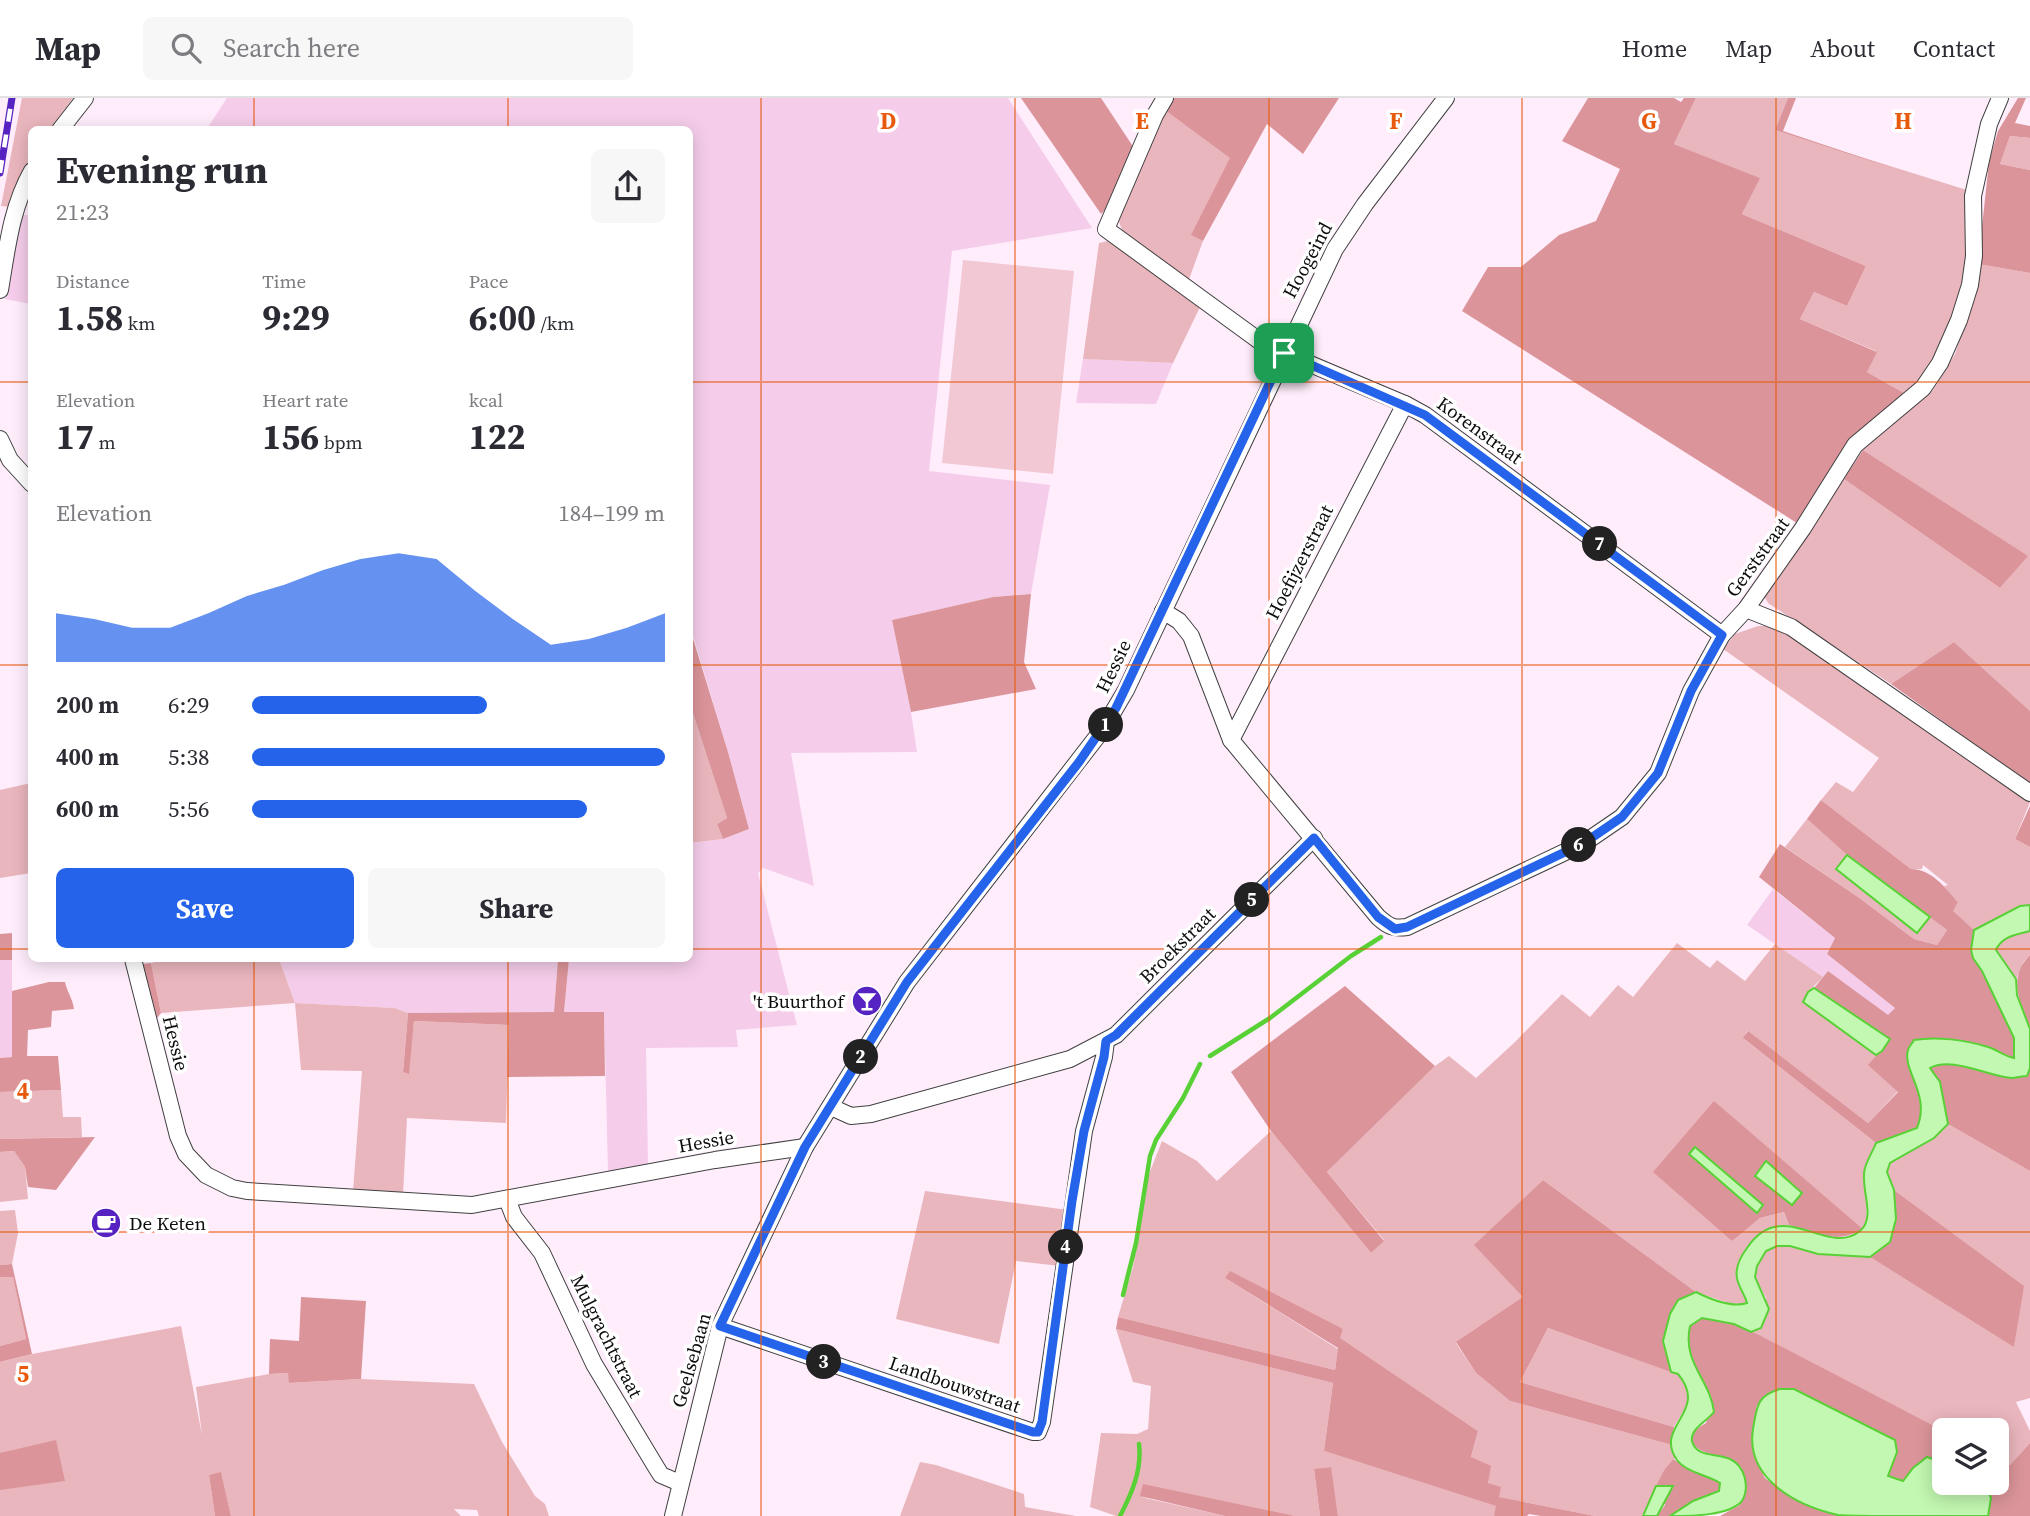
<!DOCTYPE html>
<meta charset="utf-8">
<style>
:root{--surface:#fff;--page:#f7f7f7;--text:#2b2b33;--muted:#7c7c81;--line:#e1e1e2;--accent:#2563eb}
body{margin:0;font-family:"Source Serif 4",serif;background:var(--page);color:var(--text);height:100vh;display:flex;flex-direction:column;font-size:26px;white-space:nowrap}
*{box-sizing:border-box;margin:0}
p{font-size:23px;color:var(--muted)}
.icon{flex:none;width:38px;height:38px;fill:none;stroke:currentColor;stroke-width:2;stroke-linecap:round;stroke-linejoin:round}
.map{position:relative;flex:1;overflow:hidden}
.details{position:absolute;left:28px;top:28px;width:665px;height:836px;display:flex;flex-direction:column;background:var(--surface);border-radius:10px;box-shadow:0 4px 18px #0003}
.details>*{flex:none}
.tools{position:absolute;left:1932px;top:1320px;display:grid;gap:14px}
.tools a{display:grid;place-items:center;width:77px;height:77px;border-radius:10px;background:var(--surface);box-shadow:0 4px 18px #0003;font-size:35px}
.pin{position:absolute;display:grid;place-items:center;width:60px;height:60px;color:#fff;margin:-30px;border-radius:14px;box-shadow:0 4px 10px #0006}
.km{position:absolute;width:35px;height:35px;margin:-18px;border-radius:50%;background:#222;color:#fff;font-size:19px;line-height:35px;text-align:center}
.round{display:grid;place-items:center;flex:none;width:74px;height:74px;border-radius:10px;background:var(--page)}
.overview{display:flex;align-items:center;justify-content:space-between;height:119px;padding:0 28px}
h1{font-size:38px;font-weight:700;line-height:52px}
.figures{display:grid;grid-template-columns:repeat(3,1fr);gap:10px;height:119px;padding:7px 28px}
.figures div{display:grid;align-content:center}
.figures b{font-size:35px;font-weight:700}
.figures small{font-size:19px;font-weight:400}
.figures p{font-size:19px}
.chart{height:196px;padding:14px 28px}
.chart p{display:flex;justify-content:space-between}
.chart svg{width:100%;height:126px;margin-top:7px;fill:var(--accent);opacity:.7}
.action{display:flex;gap:14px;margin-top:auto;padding:14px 28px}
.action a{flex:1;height:80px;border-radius:10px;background:var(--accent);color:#fff;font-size:28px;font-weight:700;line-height:80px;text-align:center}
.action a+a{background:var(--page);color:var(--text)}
ul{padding:0 28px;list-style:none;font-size:23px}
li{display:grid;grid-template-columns:112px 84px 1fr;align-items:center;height:52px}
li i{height:18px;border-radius:9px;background:var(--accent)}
header{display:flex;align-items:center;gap:42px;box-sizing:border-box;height:98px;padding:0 35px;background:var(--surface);border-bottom:2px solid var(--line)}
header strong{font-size:33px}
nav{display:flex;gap:38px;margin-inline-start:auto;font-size:24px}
.search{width:490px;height:63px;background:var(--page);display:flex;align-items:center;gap:18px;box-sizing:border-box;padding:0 24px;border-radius:10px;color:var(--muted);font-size:26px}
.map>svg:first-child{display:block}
.farmland{fill:#f5cdea}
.green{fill:#eab6bd}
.forest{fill:#db959a}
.pitch{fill:#f1c8d3}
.water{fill:#c2f8b1;stroke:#58d136;stroke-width:2}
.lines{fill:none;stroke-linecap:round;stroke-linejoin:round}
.stream{stroke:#58d136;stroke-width:4.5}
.minor-casing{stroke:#404040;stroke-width:18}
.minor{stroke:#fff;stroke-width:16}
.rail-casing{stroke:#5622c1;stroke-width:7}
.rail{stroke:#fff;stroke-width:4.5;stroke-dasharray:13;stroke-linecap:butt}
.route-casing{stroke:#fff;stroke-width:14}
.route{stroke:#2563eb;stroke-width:9}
.grid{fill:none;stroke:#e8590c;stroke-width:2;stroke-opacity:0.55}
.labels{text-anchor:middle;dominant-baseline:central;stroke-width:7;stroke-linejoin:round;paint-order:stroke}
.street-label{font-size:19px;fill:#0d0d0d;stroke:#fff}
.poi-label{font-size:19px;fill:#0d0d0d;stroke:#fff;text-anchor:end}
.grid-label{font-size:23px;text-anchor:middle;font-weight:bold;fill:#e8590c;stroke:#fff;stroke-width:7;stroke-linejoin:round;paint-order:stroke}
</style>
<header>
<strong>Map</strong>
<div class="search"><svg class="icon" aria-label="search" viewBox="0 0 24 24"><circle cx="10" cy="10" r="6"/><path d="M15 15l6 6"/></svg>Search here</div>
<nav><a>Home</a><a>Map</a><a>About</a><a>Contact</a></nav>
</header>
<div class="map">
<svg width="2030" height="1418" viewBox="0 0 2030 1418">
<rect width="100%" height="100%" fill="#ffedfc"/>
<!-- farmland -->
<g class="farmland">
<polygon points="227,0 1008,0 1092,130 952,153 929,373 1050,387 1031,496 993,499 892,522 911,614 917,654 791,655 814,788 763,770 758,775 797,927 736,932 738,949 646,950 648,1066 608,1074 604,914 564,914 569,861 690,861 690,745 723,741 749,731 728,654 692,534 690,534 690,32 206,32"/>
<polygon points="21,117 31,117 31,206 5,201"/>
<polygon points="1083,261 1173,265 1156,306 1076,305"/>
<polygon points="1773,791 1835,840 1827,856 1895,910 1888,918 1828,873 1823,879 1747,827"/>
<polygon points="279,861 558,861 554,914 408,915 395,910 295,905"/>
<polygon points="0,862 12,862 12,959 0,960"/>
</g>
<!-- green -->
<g class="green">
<polygon points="22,0 73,0 50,31 32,32 31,61 10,109 1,108"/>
<polygon points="1696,0 1788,0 1775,32 1970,93 1964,190 1936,262 1916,289 1904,295 1867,274 1876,253 1800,221 1814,194 1847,208 1866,168 1742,116 1759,80 1674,46"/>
<polygon points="1162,10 1231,60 1192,136 1203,143 1188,184 1125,140 1118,121"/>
<polygon points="2010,38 2030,40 2030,72 2000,66"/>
<polygon points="1108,143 1201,207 1173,265 1083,261 1099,145"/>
<polygon points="1978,166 2030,175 2030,613 1954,544 1891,586 1768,505 1763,496 1844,381 2000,490 2027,458 1863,352 1933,292 1955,256 1964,229"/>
<polygon points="1758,528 1771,528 1784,532 2030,704 2015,741 2030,749 2030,807 2020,808 1974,832 1952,813 1958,804 1944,788 1948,787 1923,767 1922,771 1911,771 1821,702 1836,684 1853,694 1879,660 1723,551 1735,536"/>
<polygon points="690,606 727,720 717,726 723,741 690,745"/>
<polygon points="31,685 31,775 0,780 0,692"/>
<polygon points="1807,721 1847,757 1836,771 1918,835 1930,819 1947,832 1937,847 1914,841 1858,799 1785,749"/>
<path d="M2030 833V857L2024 863 2016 881 1995 852C2002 838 2016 837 2030 833Z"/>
<polygon points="1677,845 1710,870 1717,862 1745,883 1775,846 1823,879 1808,894 1803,904 1876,957 1869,967 1898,993 1868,1025 1747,933 1744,941 1876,1045 1864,1072 1867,1122 1863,1131 1714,1004 1731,1143 1760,1120 1784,1114 1789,1127 1771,1130 1737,1181 1748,1205 1741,1207 1731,1206 1696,1194 1543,1082 1475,1147 1524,1199 1456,1245 1476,1275 1510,1303 1672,1347 1678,1362 1673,1361 1664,1372 1643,1418 1595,1418 1498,1399 1471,1359 1478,1333 1339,1240 1343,1231 1225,1180 1338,1251 1335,1272 1118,1219 1133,1169 1147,1081 1162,1043 1197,1063 1217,1083 1271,1033 1371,1155 1384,1142 1327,1074 1435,968 1449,958 1476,980 1515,944 1562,896 1590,919 1618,887 1633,899"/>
<polygon points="170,861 279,861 295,905 395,910 408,915 403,973 408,975 414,923 509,927 506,1025 407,1020 403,1097 353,1093 362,973 301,972 295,905 161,915 151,865"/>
<polygon points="61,992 63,1019 81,1019 82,1039 0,1041 0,994"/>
<polygon points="1948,1026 2030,1073 2030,1300 2016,1304 2030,1333 2030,1345 2010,1367 1997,1361 1997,1332 1944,1333 1751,1234 1761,1230 1766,1200 1755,1180 1757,1168 1766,1153 1777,1148 1790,1148 1818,1156 1870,1159 2014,1248 2023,1188 1894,1092 1887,1074 1890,1065 1934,1040"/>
<polygon points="14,1053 25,1069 28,1101 0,1104 0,1054"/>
<polygon points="925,1093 1068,1112 1060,1168 1016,1163 999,1246 896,1221"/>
<polygon points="15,1112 18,1135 12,1166 0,1167 0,1113"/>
<polygon points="13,1178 26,1241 0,1248 0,1179"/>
<polygon points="181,1228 202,1337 196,1289 269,1276 288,1275 290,1285 361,1281 474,1286 502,1344 535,1398 545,1406 549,1418 479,1418 477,1412 454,1411 461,1418 231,1418 221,1375 209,1377 215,1418 0,1418 0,1264 32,1256"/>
<path d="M1548 1230 1678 1276C1697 1298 1687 1307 1674 1329L1520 1284Z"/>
<polygon points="1116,1231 1333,1285 1324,1353 1497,1408 1494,1418 1338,1418 1330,1369 1314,1372 1320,1418 1295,1418 1141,1399 1225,1418 1116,1418 1090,1409 1101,1335 1137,1336 1148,1331 1151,1288 1133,1284"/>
<polygon points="920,1364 936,1367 1024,1396 1025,1409 1076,1418 900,1418"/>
</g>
<!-- forest -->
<g class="forest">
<polygon points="1021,0 1101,0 1134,50 1107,110 1101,116"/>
<polygon points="1159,0 1339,0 1303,56 1267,26 1203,143 1191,137 1230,60 1162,10"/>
<polygon points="1588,0 1674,0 1681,4 1684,0 1696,0 1674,46 1760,80 1742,116 1866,168 1847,208 1814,194 1800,221 1877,254 1867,274 1904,295 1851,344 1800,427 1462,213 1488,169 1521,169 1559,137 1596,123 1620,71 1562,43"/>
<polygon points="1788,0 1796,0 1783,33 1899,72 1775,32"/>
<polygon points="2018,0 2026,0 2015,25 2030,28 2030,40 2010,38 2000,66 2030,72 2030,175 1978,166 1989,64 1998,33"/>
<polygon points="1863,352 2028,458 2000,490 1844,381"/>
<polygon points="1031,496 1024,564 1036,591 911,614 892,522 993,499"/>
<polygon points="690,534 691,534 728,654 749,731 723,741 717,726 727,720 690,606"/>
<polygon points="1954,544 2030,613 2030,686 1891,586"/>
<path d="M1821 702 1911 771C1931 771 1945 789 1958 804L1953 813 1974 832 1971 852 1973 860 1982 873 2014 940V960C2004 958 1997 952 1988 949 1966 942 1936 938 1914 942 1912 946 1909 948 1908 952 1902 973 1930 996 1917 1030L1876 1045 1743 940 1748 933 1868 1025 1898 994 1868 967 1890 941 1814 890 1828 873 1888 917 1895 910 1827 856 1835 840 1759 779 1780 746 1858 799 1914 841 1937 847 1947 832 1847 757 1807 721Z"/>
<polygon points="2030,708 2030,749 2015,741"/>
<polygon points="12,835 12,862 0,862 0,836"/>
<path d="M2030 857V931C2020 906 2007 879 2030 857Z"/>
<polygon points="558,861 569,861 564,914 604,914 605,978 507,979 509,927 414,923 409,976 403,974 408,915 554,914"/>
<polygon points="151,865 161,915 157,920 143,866"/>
<path d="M49 884H65C67 894 73 901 74 911L52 913 51 929 28 932 27 958H58L61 992 0 994V960L12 959V893Z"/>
<polygon points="1345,888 1435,968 1327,1074 1384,1143 1371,1155 1271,1033 1231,974"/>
<polygon points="1950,966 2027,978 2030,970 2030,1073 1948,1026 1945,1008 1929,971 1935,967"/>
<path d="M1714 1003 1863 1131C1837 1147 1815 1135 1789 1127L1784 1114 1760 1120 1732 1143 1653 1074Z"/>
<polygon points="95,1039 56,1092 28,1089 25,1069 14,1053 0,1054 0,1041"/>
<polygon points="1543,1082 1696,1194 1678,1202 1663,1243 1671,1274 1548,1230 1520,1284 1674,1329 1672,1347 1510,1303 1476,1275 1456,1244 1523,1199 1474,1147"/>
<polygon points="1894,1092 2024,1188 2014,1249 1870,1159 1890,1144 1896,1121"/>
<polygon points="12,1166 32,1256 0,1264 0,1248 26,1241 13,1179 0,1179 0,1167"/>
<polygon points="1230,1173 1343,1231 1340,1240 1478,1333 1471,1359 1491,1368 1488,1385 1501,1389 1499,1399 1595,1418 1541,1418 1529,1416 1527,1418 1494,1418 1496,1408 1324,1353 1333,1285 1116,1231 1118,1219 1335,1272 1338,1250 1225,1180"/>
<polygon points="301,1199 366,1203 361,1281 289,1285 288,1275 269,1276 270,1241 299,1243"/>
<path d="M1702 1220 1734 1226 1759 1237 1944 1333V1365L1926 1359 1904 1383 1888 1378 1897 1354C1866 1334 1815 1293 1780 1291L1757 1307 1752 1338 1754 1358 1765 1380 1780 1391 1840 1418H1720L1740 1407 1713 1357C1691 1351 1682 1338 1706 1325L1712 1302C1699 1278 1684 1256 1690 1228Z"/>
<polygon points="56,1342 65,1383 0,1392 0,1355"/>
<polygon points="2030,1345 2030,1418 1988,1418 1991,1400 1984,1384 1997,1384 1997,1361 2010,1367"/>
<polygon points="1673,1361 1696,1375 1709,1378 1720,1385 1719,1393 1693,1403 1670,1418 1657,1418 1665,1407 1656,1388 1664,1372"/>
<polygon points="1331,1369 1338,1418 1320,1418 1314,1371"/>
<polygon points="221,1374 231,1418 215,1418 209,1377"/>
<polygon points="1143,1386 1295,1418 1225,1418 1140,1398"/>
</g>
<!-- pitch -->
<polygon class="pitch" points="963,162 1074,173 1053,376 942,365"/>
<!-- water -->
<g class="water">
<polygon points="1847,757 1930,819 1917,835 1836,771"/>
<path d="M2030 807V833C2016 837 2002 838 1996 852L2016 881 2017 897 2030 931V970L2027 978C2022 978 2016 980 2011 980 1987 978 1951 958 1930 970L1940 984 1948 1026 1934 1040 1890 1065 1887 1074 1894 1092 1896 1121 1890 1144 1870 1159 1818 1156 1790 1148H1777L1766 1153 1757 1168 1755 1179 1769 1211 1761 1230 1751 1234 1734 1226 1702 1220 1690 1228C1682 1265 1710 1281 1714 1314 1707 1323 1690 1331 1692 1343 1696 1360 1718 1355 1730 1361 1745 1368 1750 1389 1742 1403 1729 1418 1692 1418 1670 1418L1693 1403 1719 1393 1720 1385C1708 1377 1687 1375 1677 1362 1653 1328 1710 1314 1678 1276L1671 1274 1663 1243 1670 1216 1678 1202 1696 1194C1710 1201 1732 1210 1747 1205 1745 1197 1738 1188 1737 1180 1735 1170 1741 1158 1747 1150 1782 1097 1827 1160 1860 1133 1877 1119 1859 1088 1865 1070 1867 1062 1873 1053 1876 1045L1917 1030C1931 996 1902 973 1908 952 1909 948 1912 946 1914 942 1936 938 1966 942 1988 949 1998 952 2004 958 2014 960V940L1982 873 1973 860 1971 852 1974 832 2020 808Z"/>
<polygon points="1814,890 1890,941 1882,953 1876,957 1803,904 1808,894"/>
<polygon points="1695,1049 1763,1107 1757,1115 1689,1056"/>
<polygon points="1766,1063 1802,1095 1792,1107 1755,1078"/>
<path d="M1780 1291H1794L1895 1342 1897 1354 1888 1378 1903 1383 1913 1370 1927 1359 1944 1365V1384H1984L1991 1400 1988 1418C1954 1418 1920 1418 1886 1418 1871 1418 1853 1418 1838 1417 1797 1408 1745 1381 1753 1331 1757 1309 1756 1298 1780 1291Z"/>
<polygon points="1656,1388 1673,1388 1657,1418 1643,1418"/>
</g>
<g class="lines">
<!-- stream -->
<g class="stream">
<polyline points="1210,958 1270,920 1351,858 1381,839"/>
<polyline points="1123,1197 1136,1145 1150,1058 1156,1042 1183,1000 1200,966"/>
<path d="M1120 1418C1132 1395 1142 1372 1139 1346"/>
</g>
<!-- minor casing -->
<g class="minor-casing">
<g id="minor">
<polyline points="1165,0 1155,17 1106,131 1265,247 1405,306 1425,317 1722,537"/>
<polyline points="60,32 85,0"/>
<path d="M0 192C7 151 11 110 32 73"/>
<polyline points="0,341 10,362 32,386"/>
<polyline points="1746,511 1791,529 2030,695"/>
<path d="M1163 513 1179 523 1191 538 1231 642 1378 819C1388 828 1393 831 1407 829L1584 745 1622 719 1658 675 1691 593 1722 537 1746 511 1803 430 1855 347 1923 290 1940 265 1959 222 1970 187 1974 158 1973 98 1989 26 2000 0"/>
<polyline points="1231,642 1405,306"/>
<polyline points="133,861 178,1038 186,1056 206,1077 232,1090 247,1093 472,1107 715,1062 805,1049"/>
<polyline points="831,1009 851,1018 871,1016 1070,961 1116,937 1314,740"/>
<polyline points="507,1101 514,1119 542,1155 594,1266 656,1369 661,1377 680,1385"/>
<polyline points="720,1228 1033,1334 1038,1334 1042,1324 1084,1033 1104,959 1106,943"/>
<polyline points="673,1418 720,1228 805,1049 907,884 1103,631 1126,592 1335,151 1365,106 1446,0"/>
</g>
</g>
<!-- minor -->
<use href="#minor" class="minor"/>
<!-- rail casing -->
<g class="rail-casing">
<polyline id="rail" points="0,75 12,0"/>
</g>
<!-- rail -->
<use href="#rail" class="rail"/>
</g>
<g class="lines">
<!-- route casing -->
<g class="route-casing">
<polygon id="route" points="1284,255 1425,317 1722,537 1691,593 1658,675 1622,719 1584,745 1407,829 1395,831 1378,819 1314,740 1116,937 1106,943 1104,959 1084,1033 1072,1103 1042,1324 1038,1334 1033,1334 720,1228 805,1049 907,884 1079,664 1116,610"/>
</g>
<!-- route -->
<use href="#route" class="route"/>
</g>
<!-- grid -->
<path class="grid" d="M254 0V32M508 0V32M761 0V1418M1015 0V1418M1269 0V1418M1522 0V1418M1776 0V1418M0 284H32M690 284H2030M0 567H32M690 567H2030M0 851H32M690 851H2030M254 861V1418M508 861V1418M0 1134H2030"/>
<!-- icons -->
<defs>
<g id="bar-disc" transform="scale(1.575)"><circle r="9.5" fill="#5622c1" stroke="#fff"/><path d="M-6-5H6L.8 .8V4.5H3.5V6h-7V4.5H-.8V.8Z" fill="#fff"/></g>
<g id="cafe-disc" transform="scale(1.575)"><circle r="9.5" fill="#5622c1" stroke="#fff"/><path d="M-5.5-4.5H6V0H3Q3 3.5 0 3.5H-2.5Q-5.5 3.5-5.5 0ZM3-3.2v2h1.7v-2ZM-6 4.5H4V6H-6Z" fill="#fff"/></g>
</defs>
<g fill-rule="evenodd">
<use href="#bar-disc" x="867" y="903"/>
<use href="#cafe-disc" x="106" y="1125"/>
</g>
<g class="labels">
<!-- street labels -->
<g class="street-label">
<text transform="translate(1307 162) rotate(-62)">Hoogeind</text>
<text transform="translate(1480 332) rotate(36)">Korenstraat</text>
<text transform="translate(1757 459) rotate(-54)">Gerststraat</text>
<text transform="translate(1299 464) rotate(-63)">Hoefijzerstraat</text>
<text transform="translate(1113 568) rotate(-64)">Hessie</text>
<text transform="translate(1177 847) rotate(-45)">Broekstraat</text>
<text transform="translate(176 945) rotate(76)">Hessie</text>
<text transform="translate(706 1043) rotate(-10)">Hessie</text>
<text transform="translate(607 1238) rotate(63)">Mulgrachtstraat</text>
<text transform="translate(691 1262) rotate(-74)">Geelsebaan</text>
<text transform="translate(955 1286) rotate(19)">Landbouwstraat</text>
</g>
<!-- poi labels -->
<g class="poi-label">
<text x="844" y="903">'t Buurthof</text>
<text x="129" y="1125" text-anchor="start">De Keten</text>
</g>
</g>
<g class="grid-label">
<text x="888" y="31">D</text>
<text x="1142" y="31">E</text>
<text x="1396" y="31">F</text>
<text x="1649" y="31">G</text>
<text x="1903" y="31">H</text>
<text x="23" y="1001">4</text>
<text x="23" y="1284">5</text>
</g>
</svg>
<div class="tools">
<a><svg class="icon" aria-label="layers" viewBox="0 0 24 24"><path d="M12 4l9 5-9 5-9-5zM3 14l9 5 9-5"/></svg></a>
</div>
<div class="pin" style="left:1284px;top:255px;background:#1e9e55"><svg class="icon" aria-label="arrive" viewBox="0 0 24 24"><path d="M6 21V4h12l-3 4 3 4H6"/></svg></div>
<b class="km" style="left:1106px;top:627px">1</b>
<b class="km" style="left:861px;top:959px">2</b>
<b class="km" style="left:824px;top:1264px">3</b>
<b class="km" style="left:1066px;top:1149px">4</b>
<b class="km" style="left:1252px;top:802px">5</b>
<b class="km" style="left:1579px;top:747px">6</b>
<b class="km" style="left:1600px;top:446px">7</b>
<section class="details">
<div class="overview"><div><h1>Evening run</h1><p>21:23</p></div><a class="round"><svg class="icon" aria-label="share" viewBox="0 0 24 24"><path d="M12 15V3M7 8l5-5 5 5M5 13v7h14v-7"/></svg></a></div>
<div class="figures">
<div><p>Distance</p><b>1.58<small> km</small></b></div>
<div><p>Time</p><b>9:29</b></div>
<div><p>Pace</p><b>6:00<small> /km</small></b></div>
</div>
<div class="figures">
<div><p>Elevation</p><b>17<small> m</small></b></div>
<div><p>Heart rate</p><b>156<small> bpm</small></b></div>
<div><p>kcal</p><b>122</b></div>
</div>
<div class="chart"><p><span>Elevation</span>184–199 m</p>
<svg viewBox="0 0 160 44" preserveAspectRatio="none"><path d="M0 44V27L10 29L20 32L30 32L40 27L50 21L60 17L70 12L80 8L90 6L100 8L110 19L120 29L130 38L140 36L150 32L160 27V44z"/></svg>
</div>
<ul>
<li><b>200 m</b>6:29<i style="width:57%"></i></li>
<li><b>400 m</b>5:38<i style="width:100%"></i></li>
<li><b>600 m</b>5:56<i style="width:81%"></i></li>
</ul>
<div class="action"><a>Save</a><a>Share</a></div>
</section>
</div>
